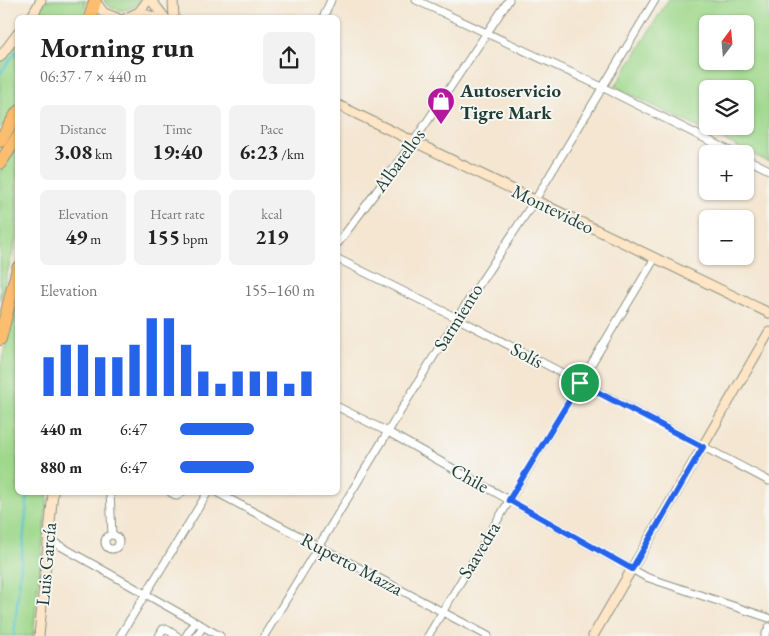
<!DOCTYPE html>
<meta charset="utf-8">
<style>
:root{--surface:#fff;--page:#f2f2f2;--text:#222;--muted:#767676;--accent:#2563eb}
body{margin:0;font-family:"EB Garamond",serif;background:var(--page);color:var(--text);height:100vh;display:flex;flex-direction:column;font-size:19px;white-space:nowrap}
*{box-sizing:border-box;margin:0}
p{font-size:16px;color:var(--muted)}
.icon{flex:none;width:28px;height:28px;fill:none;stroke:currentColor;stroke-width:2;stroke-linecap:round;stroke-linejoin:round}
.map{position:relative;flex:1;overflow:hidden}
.panel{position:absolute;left:15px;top:15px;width:325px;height:480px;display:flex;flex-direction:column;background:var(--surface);border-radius:8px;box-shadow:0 1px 4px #0004}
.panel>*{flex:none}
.needle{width:32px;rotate:16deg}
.fabs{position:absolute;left:699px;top:15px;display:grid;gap:10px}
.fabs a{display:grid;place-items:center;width:55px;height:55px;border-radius:8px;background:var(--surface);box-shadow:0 1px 4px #0004;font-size:25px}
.pin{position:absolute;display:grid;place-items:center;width:42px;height:42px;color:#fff;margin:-21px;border:2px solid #fff;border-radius:50%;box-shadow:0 1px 5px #0007}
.round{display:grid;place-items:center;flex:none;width:52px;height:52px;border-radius:8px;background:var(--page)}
.overview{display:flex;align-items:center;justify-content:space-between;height:85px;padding:0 25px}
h1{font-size:28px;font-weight:700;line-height:38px}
.metrics{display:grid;grid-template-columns:repeat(3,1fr);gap:8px;height:85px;padding:5px 25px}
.metrics div{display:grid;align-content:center;border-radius:8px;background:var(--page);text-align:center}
.metrics b{font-size:21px;font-weight:700}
.metrics small{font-size:14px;font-weight:400}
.metrics p{font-size:14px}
.chart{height:140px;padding:10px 25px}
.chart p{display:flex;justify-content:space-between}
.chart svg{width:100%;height:90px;margin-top:5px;stroke:var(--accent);stroke-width:6}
ul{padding:0 25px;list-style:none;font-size:16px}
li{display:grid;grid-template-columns:80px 60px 1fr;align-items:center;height:38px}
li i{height:12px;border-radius:6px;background:var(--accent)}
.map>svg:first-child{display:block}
.green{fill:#9fd88b;stroke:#5f8a60;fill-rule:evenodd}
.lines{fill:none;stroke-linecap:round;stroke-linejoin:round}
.stream{stroke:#56c2ce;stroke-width:2.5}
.street-casing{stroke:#8a9282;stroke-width:9}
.secondary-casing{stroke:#8a9282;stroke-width:11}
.highway-casing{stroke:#8a9282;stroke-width:14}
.street{stroke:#fff;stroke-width:7}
.secondary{stroke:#fde5c5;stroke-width:9}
.highway{stroke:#fbbd6e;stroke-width:12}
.route-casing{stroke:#fff;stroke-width:10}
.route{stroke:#2563eb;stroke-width:6}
.labels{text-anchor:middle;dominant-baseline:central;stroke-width:4;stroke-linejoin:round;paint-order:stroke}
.poi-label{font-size:19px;font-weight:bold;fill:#1f3d34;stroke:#f6f6f2;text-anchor:start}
.street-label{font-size:19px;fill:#1f3d34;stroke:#f6f6f2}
</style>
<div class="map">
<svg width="769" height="636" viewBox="0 0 769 636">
<rect width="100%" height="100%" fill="#f6f6f2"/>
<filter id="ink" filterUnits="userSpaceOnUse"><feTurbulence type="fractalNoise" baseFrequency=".02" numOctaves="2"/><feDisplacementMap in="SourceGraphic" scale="10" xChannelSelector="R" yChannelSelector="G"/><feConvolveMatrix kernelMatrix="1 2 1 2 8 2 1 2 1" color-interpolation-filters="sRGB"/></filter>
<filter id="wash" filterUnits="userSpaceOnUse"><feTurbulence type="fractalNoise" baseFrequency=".0096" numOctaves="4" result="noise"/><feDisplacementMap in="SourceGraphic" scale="20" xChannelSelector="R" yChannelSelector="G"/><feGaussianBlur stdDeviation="1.12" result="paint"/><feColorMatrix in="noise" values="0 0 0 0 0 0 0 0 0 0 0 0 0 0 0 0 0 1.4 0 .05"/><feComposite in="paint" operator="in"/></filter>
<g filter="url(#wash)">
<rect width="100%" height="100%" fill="#f4e6d1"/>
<!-- green -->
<g class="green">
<polygon points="46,0 85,0 85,17 39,18 37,16"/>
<path d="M103 0H141C131 13 113 14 103 0Z"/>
<path d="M668 0H769V162L615 87ZM708 24H745V61H708ZM708 89H745V126H708Z"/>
<polygon points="17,40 17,104 12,115 0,129 0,64"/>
<polygon points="17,144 17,236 0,301 0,171"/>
<polygon points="17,300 18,492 48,493 33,636 0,636 0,371 4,350"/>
</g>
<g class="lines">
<!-- stream -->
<g class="stream">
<polyline points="0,74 18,49"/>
<polyline points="14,636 28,492"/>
</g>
</g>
</g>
<g filter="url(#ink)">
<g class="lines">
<!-- street casing -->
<g class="street-casing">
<g id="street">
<polyline points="416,0 602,87 736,154"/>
<polyline points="323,18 331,0"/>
<polyline points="745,158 769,170"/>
<polyline points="338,243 414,141 509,0"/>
<polyline points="338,259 457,318 769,481"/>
<polyline points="338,407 388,432 646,577 769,618"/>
<polyline points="110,492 112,535"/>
<polyline points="170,492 177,496 182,492"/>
<polyline points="216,492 488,636"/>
<circle cx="112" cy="542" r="7"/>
<polyline points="48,539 220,636"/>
<polyline points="120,636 208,492"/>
<polyline points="159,636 163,629 166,629 177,636"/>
<polyline points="186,636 195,622"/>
<polyline points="197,636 203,626"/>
<polyline points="264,636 457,318 535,200 655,0"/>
<polyline points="428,636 655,258"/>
<polyline points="765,636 769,627"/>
</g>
</g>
<!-- secondary casing -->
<g class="secondary-casing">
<g id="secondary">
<polyline points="94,0 104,13 117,18"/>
<polyline points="151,0 165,18"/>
<polyline points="173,0 174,18"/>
<polyline points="139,12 156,18"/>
<polyline points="31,18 41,0"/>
<polyline points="126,18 139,12 148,0"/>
<polyline points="0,57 18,33"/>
<polyline points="338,105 769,313"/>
<polyline points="39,636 53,492"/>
<polyline points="593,636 769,332"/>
</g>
</g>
<!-- highway casing -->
<g class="highway-casing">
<g id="highway">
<polyline points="90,18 95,1"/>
<polyline points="0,141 18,112"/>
<polyline points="0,163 18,136"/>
<polyline points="0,339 18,268"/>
</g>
</g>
<!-- street -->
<use href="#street" class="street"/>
<!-- secondary -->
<use href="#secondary" class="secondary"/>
<!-- highway -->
<use href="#highway" class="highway"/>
</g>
</g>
<g class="lines" filter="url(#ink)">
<!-- route casing -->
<g class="route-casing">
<polygon id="route" points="580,383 703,447 632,569 509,500"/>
</g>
<!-- route -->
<use href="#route" class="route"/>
</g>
<!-- icons -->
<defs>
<g id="shop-pin" transform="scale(1.4375)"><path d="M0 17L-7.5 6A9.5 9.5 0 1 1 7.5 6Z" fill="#b5179e" stroke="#f6f6f2"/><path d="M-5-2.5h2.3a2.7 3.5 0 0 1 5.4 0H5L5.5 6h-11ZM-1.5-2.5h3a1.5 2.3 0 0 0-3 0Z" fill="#fff"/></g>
</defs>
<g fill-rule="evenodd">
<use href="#shop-pin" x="441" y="101"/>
</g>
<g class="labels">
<!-- poi labels -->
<g class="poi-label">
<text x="460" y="90">Autoservicio<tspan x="460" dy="22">Tigre Mark</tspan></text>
</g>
<!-- street labels -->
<g class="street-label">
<text transform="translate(399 160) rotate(-54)">Albarellos</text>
<text transform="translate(553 209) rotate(26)">Montevideo</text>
<text transform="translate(458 317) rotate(-58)">Sarmiento</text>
<text transform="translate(527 355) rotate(28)">Solís</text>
<text transform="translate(470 478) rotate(29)">Chile</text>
<text transform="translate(479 550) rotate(-59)">Saavedra</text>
<text transform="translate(46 564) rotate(-85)">Luis García</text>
<text transform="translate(352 564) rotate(28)">Ruperto Mazza</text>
</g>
</g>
</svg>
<div class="fabs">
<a><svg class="needle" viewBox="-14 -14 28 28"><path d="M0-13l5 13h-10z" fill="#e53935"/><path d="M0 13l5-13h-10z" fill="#767676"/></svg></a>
<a><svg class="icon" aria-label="layers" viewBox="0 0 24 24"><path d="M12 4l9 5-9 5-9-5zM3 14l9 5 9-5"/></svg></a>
<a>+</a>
<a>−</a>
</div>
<div class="pin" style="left:580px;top:383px;background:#1e9e55"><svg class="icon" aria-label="arrive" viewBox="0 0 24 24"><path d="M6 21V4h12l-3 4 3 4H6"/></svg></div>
<section class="panel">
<div class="overview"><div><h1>Morning run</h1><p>06:37 · 7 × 440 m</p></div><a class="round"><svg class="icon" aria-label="share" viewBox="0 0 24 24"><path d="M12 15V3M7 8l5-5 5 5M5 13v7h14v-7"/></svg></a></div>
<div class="metrics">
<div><p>Distance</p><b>3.08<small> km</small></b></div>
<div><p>Time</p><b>19:40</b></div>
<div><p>Pace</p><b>6:23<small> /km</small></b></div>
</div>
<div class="metrics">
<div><p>Elevation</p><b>49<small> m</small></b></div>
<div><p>Heart rate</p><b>155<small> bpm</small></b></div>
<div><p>kcal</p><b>219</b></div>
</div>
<div class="chart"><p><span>Elevation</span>155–160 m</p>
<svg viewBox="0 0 160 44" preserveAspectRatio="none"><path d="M5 44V25M15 44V19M25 44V19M35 44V25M45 44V25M55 44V19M65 44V6M75 44V6M85 44V19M95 44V32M105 44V38M115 44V32M125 44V32M135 44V32M145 44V38M155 44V32"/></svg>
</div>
<ul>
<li><b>440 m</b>6:47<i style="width:55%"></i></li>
<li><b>880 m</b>6:47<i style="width:55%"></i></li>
</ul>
</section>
</div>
